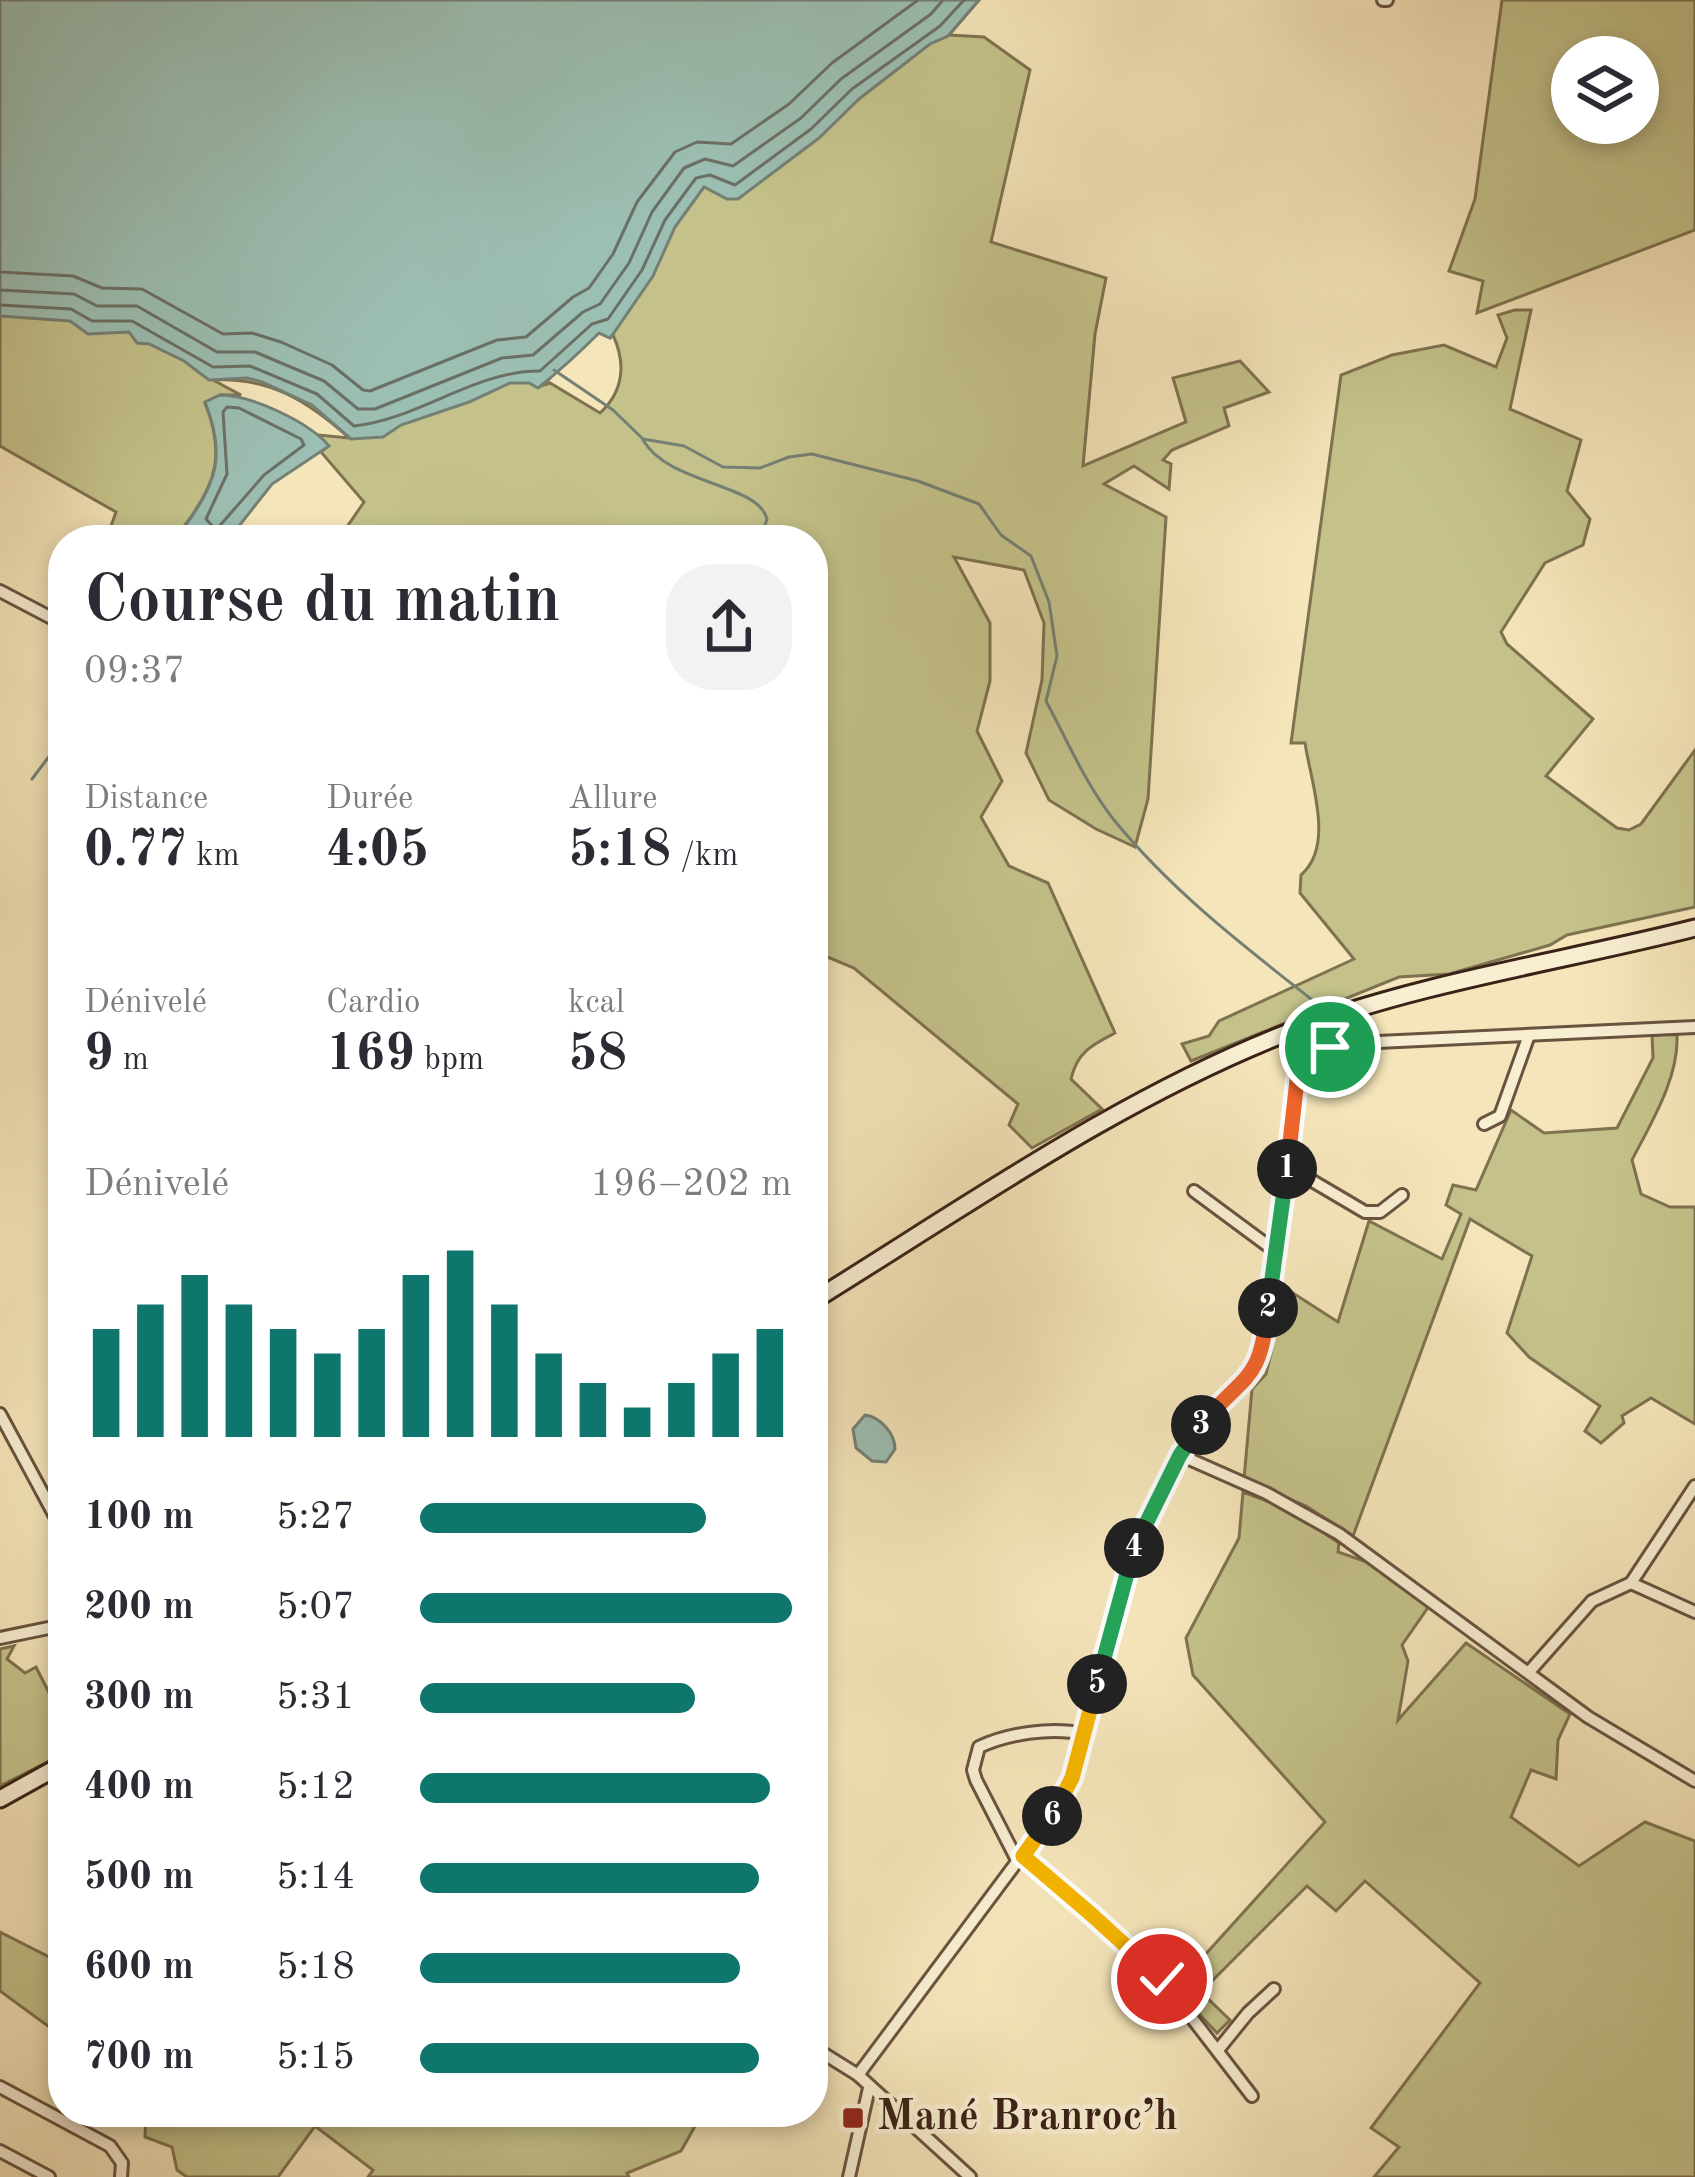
<!DOCTYPE html>
<html lang="fr">
<meta charset="utf-8">
<style>
:root{--surface:#fff;--page:#f2f2f3;--text:#2b2b33;--muted:#7c7c81;--accent:#0f766e}
body{margin:0;font-family:"Old Standard TT",serif;background:var(--page);color:var(--text);height:100vh;display:flex;flex-direction:column;font-size:45px;white-space:nowrap}
*{box-sizing:border-box;margin:0}
p{font-size:39px;color:var(--muted)}
.icon{flex:none;width:66px;height:66px;fill:none;stroke:currentColor;stroke-width:2;stroke-linecap:round;stroke-linejoin:round}
.map{position:relative;flex:1;overflow:hidden}
.panel{position:absolute;left:48px;top:525px;width:780px;height:1602px;display:flex;flex-direction:column;background:var(--surface);border-radius:48px;box-shadow:0 6px 18px #0003}
.panel>*{flex:none}
.tools{position:absolute;left:1551px;top:36px;display:grid;gap:24px}
.tools a{display:grid;place-items:center;width:108px;height:108px;border-radius:50%;background:var(--surface);box-shadow:0 6px 18px #0003;font-size:60px}
.pin{position:absolute;display:grid;place-items:center;width:102px;height:102px;color:#fff;margin:-51px;border:6px solid #fff;border-radius:50%;box-shadow:0 3px 12px #0007}
.km{position:absolute;width:60px;height:60px;margin:-30px;border-radius:50%;background:#222;color:#fff;font-size:33px;line-height:60px;text-align:center}
.round{display:grid;place-items:center;flex:none;width:126px;height:126px;border-radius:48px;background:var(--page)}
.overview{display:flex;align-items:center;justify-content:space-between;height:204px;padding:0 36px}
h1{font-size:66px;font-weight:600;line-height:90px}
.metrics{display:grid;grid-template-columns:repeat(3,1fr);gap:18px;height:204px;padding:12px 36px}
.metrics div{display:grid;align-content:center}
.metrics b{font-size:51px;font-weight:600}
.metrics small{font-size:33px;font-weight:400}
.metrics p{font-size:33px}
.chart{height:336px;padding:24px 36px}
.chart p{display:flex;justify-content:space-between}
.chart svg{width:100%;height:216px;margin-top:12px;stroke:var(--accent);stroke-width:6}
ul{padding:0 36px;list-style:none;font-size:39px}
li{display:grid;grid-template-columns:192px 144px 1fr;align-items:center;height:90px}
li i{height:30px;border-radius:15px;background:var(--accent)}
.map>svg:first-child{display:block}
.green{fill:#c4c28a;stroke:#7f7250;stroke-width:3;fill-rule:evenodd}
.water{fill:#9cbfb3;stroke:#758075;stroke-width:3}
.lines{fill:none;stroke-linecap:round;stroke-linejoin:round}
.shore{stroke:#6b7065;stroke-width:3}
.stream{stroke:#758075;stroke-width:3}
.street-casing{stroke:#695340;stroke-width:16}
.secondary-casing{stroke:#3a2217;stroke-width:21}
.street{stroke:#f8eed2;stroke-width:10}
.secondary{stroke:#f8eed2;stroke-width:15}
.split-1-casing{stroke:#fff;stroke-width:24}
.split-2-casing{stroke:#fff;stroke-width:24}
.split-3-casing{stroke:#fff;stroke-width:24}
.split-4-casing{stroke:#fff;stroke-width:24}
.split-5-casing{stroke:#fff;stroke-width:24}
.split-6-casing{stroke:#fff;stroke-width:24}
.split-7-casing{stroke:#fff;stroke-width:24}
.split-8-casing{stroke:#fff;stroke-width:24}
.split-1{stroke:#f0652b;stroke-width:15}
.split-2{stroke:#22a559;stroke-width:15}
.split-3{stroke:#f0652b;stroke-width:15}
.split-4{stroke:#22a559;stroke-width:15}
.split-5{stroke:#22a559;stroke-width:15}
.split-6{stroke:#f5b400;stroke-width:15}
.split-7{stroke:#f5b400;stroke-width:15}
.split-8{stroke:#f5b400;stroke-width:15}
.poi-dot{fill:#8f2418;stroke:#f8eed2;stroke-width:4.5}
.labels{text-anchor:middle;dominant-baseline:central;stroke-width:9;stroke-linejoin:round;paint-order:stroke}
.poi-label{font-size:42px;font-weight:bold;fill:#3a2217;stroke:#f8eed2;text-anchor:start}
</style>
<div class="map">
<svg width="1695" height="2177" viewBox="0 0 1695 2177">
<rect width="100%" height="100%" fill="#f5e5ba"/>
<filter id="stains"><feTurbulence type="fractalNoise" baseFrequency=".00167" numOctaves="4"/><feColorMatrix values="0 0 0 0 .2 0 0 0 0 .09 0 0 0 0 .02 0 0 0 .5 -.17"/></filter>
<radialGradient id="worn" r=".72"><stop offset=".6" stop-color="#630" stop-opacity="0"/><stop offset="1" stop-color="#630" stop-opacity=".3"/></radialGradient>
<!-- green -->
<g class="green">
<path d="M0 0H979L949 35 984 37 1030 70 991 242 1106 278 1095 334 1083 466 1186 422 1173 378 1240 361 1269 392 1224 408 1229 426 1172 450 1163 460 1171 464 1169 489 1134 466 1104 484 1166 517 1148 799 1135 847 1096 829 1049 800 1026 753 1042 680 1044 623 1024 570 954 557 990 623V681L977 731 1002 781 981 817 1009 866 1048 883 1115 1033C1092 1045 1077 1052 1071 1079L1102 1109 1032 1148 1009 1125 1018 1104 854 968 813 951V540H338L364 502 321 452 328 446 319 435 349 438C308 401 269 377 213 380L241 395H220L205 403C225 453 217 483 185 525L214 540H106L116 512 0 446ZM599 333 610 338 613 335C626 363 624 391 600 413L550 383 544 385 563 362Z"/>
<path d="M1502 0H1695V230L1477 313 1483 281 1449 271 1475 199ZM1572 57H1638V123H1572Z"/>
<path d="M1515 310H1531L1510 409 1581 440 1567 491 1590 519 1583 545 1545 563 1501 632 1507 644 1593 719 1546 776 1617 828 1629 830 1641 824 1695 750V907L1567 935 1550 945 1449 974 1399 977 1191 1061 1182 1044 1209 1036 1219 1021 1354 959 1300 893 1301 875C1335 846 1311 783 1305 743H1291L1341 375 1392 355 1444 345 1496 367 1507 338 1498 315Z"/>
<path d="M1652 1034 1677 1035C1679 1078 1651 1123 1632 1160L1641 1194 1670 1207H1695V1424L1651 1398 1622 1416 1624 1423 1601 1443 1585 1431 1600 1406 1529 1357 1507 1333 1532 1256 1470 1219 1353 1536 1306 1506 1244 1479 1252 1389 1266 1374 1272 1349 1279 1284 1338 1322 1369 1221 1442 1259 1461 1214 1446 1205 1453 1185 1476 1190 1511 1110 1544 1133 1617 1128 1653 1058Z"/>
<polygon points="1243,1492 1288,1509 1339,1543 1338,1552 1370,1563 1429,1606 1402,1645 1408,1661 1398,1720 1466,1643 1570,1714 1558,1740 1556,1779 1531,1770 1511,1817 1579,1866 1645,1822 1695,1841 1695,2177 1374,2177 1399,2147 1371,2128 1480,1983 1365,1881 1336,1911 1307,1886 1201,1992 1230,2020 1217,2033 1175,1988 1325,1822 1193,1675 1186,1638 1239,1538"/>
<polygon points="14,1646 7,1659 25,1673 36,1667 63,1720 63,1754 0,1786 0,1649"/>
<polygon points="0,1932 63,1964 63,2037 0,1991"/>
<polygon points="146,2112 703,2112 681,2151 627,2173 629,2177 368,2177 373,2170 315,2126 278,2177 187,2177 177,2170 172,2147 145,2137"/>
</g>
<!-- water -->
<g class="water">
<path d="M0 0H979L948 36 930 44 859 99 819 138 738 199H727L704 187 675 227 653 276 613 334 610 338 599 333C581 351 558 372 538 388L529 383H510L469 402 401 425 383 437 351 439 312 405 262 382 247 378 209 380 184 361 149 344 137 343 129 332 88 334 70 321 0 316Z"/>
<path d="M220 395C251 395 309 422 329 446L272 484 228 540H214L185 526C217 483 226 454 205 402Z"/>
<path d="M865 1415C880 1417 895 1433 895 1449L886 1462 872 1461 856 1448 853 1429Z"/>
</g>
<g class="lines">
<!-- shore -->
<g class="shore">
<polyline points="0,272 73,276 102,288 142,289 223,334 252,333 281,342 332,365 363,390 370,391 497,340 526,337 573,297 589,288 613,254 637,202 675,152 697,142 731,144 789,104 832,63 918,0"/>
<polyline points="0,290 74,294 97,306 137,306 217,352 255,352 324,381 358,409 375,409 502,358 533,355 583,312 600,304 629,263 652,212 684,168 705,159 733,166 801,118 841,79 931,14 943,0"/>
<path d="M0 305 71 309 92 321H132L213 367 250 366 317 394 354 426C417 420 476 370 540 371L592 324 608 319 642 270 665 220 696 178 710 175 735 185 811 129 852 89 940 26 964 0"/>
<polygon points="239,408 301,439 304,445 264,475 216,530 206,519 227,474 223,412 227,407"/>
</g>
<!-- stream -->
<g class="stream">
<path d="M554 370 613 410 643 439 684 446 723 467 760 468 789 457 812 454 918 481 979 504 1001 535 1031 556 1049 602 1057 656 1046 701C1067 740 1086 785 1114 820 1171 890 1241 944 1311 999"/>
<path d="M643 440C669 485 758 483 767 519L760 540"/>
<polyline points="32,779 63,738"/>
</g>
<!-- street casing -->
<g class="street-casing">
<g id="street">
<polyline points="1383,0 1387,0"/>
<polyline points="0,591 63,624"/>
<polyline points="1484,1124 1500,1116 1529,1035"/>
<polyline points="1287,1166 1365,1212 1380,1212 1402,1195"/>
<polyline points="1194,1191 1275,1251"/>
<polyline points="0,1414 63,1531"/>
<polyline points="1180,1455 1266,1493 1339,1534 1588,1717 1695,1781"/>
<polyline points="1631,1583 1695,1612"/>
<polyline points="0,1638 63,1625"/>
<polyline points="1529,1672 1592,1601 1631,1583 1695,1486"/>
<polyline points="1023,1856 1162,1979 1252,2096"/>
<path d="M1018 1862 976 1780 973 1770 979 1747C1009 1733 1052 1727 1084 1734"/>
<polyline points="813,2047 858,2075 970,2177"/>
<polyline points="1218,2050 1248,2013 1274,1989"/>
<polyline points="858,2075 1057,1808 1072,1778 1135,1544 1190,1438 1243,1384 1257,1367 1264,1348 1298,1071 1306,1056 1357,1043 1695,1027"/>
<polyline points="0,2087 110,2146 122,2163 121,2177"/>
<polyline points="0,2151 49,2177"/>
<polyline points="849,2177 869,2088"/>
</g>
</g>
<!-- secondary casing -->
<g class="secondary-casing">
<g id="secondary">
<path d="M813 1301C970 1204 1124 1095 1297 1029 1422 982 1565 961 1695 928"/>
<polyline points="0,1799 63,1764"/>
</g>
</g>
<!-- street -->
<use href="#street" class="street"/>
<!-- secondary -->
<use href="#secondary" class="secondary"/>
</g>
<g class="lines">
<!-- split-1 casing -->
<g class="split-1-casing">
<polyline id="split-1" points="1287,1169 1298,1071 1306,1056 1330,1047"/>
</g>
<!-- split-2 casing -->
<g class="split-2-casing">
<polyline id="split-2" points="1268,1308 1287,1169"/>
</g>
<!-- split-3 casing -->
<g class="split-3-casing">
<path id="split-3" d="M1201 1425C1245 1372 1260 1385 1268 1308"/>
</g>
<!-- split-4 casing -->
<g class="split-4-casing">
<polyline id="split-4" points="1134,1548 1180,1455 1201,1425"/>
</g>
<!-- split-5 casing -->
<g class="split-5-casing">
<polyline id="split-5" points="1097,1684 1134,1548"/>
</g>
<!-- split-6 casing -->
<g class="split-6-casing">
<polyline id="split-6" points="1052,1816 1072,1778 1097,1684"/>
</g>
<!-- split-7 casing -->
<g class="split-7-casing">
<polyline id="split-7" points="1052,1816 1023,1856 1092,1915"/>
</g>
<!-- split-8 casing -->
<g class="split-8-casing">
<polyline id="split-8" points="1092,1915 1162,1979"/>
</g>
<!-- split-1 -->
<use href="#split-1" class="split-1"/>
<!-- split-2 -->
<use href="#split-2" class="split-2"/>
<!-- split-3 -->
<use href="#split-3" class="split-3"/>
<!-- split-4 -->
<use href="#split-4" class="split-4"/>
<!-- split-5 -->
<use href="#split-5" class="split-5"/>
<!-- split-6 -->
<use href="#split-6" class="split-6"/>
<!-- split-7 -->
<use href="#split-7" class="split-7"/>
<!-- split-8 -->
<use href="#split-8" class="split-8"/>
</g>
<!-- markers -->
<rect class="poi-dot" x="841" y="2106" width="24" height="24" rx="6"/>
<g class="labels">
<!-- poi labels -->
<g class="poi-label">
<text x="877" y="2118">Mané Branroc’h</text>
</g>
</g>
<rect width="100%" height="100%" filter="url(#stains)"/>
<rect width="100%" height="100%" fill="url(#worn)"/>
</svg>
<div class="tools">
<a><svg class="icon" aria-label="layers" viewBox="0 0 24 24"><path d="M12 4l9 5-9 5-9-5zM3 14l9 5 9-5"/></svg></a>
</div>
<div class="pin" style="left:1330px;top:1047px;background:#1e9e55"><svg class="icon" aria-label="arrive" viewBox="0 0 24 24"><path d="M6 21V4h12l-3 4 3 4H6"/></svg></div>
<div class="pin" style="left:1162px;top:1979px;background:#d93025"><svg class="icon" aria-label="check" viewBox="0 0 24 24"><path d="M5 12l5 5 9-10"/></svg></div>
<b class="km" style="left:1287px;top:1169px">1</b>
<b class="km" style="left:1268px;top:1308px">2</b>
<b class="km" style="left:1201px;top:1425px">3</b>
<b class="km" style="left:1134px;top:1548px">4</b>
<b class="km" style="left:1097px;top:1684px">5</b>
<b class="km" style="left:1052px;top:1816px">6</b>
<section class="panel">
<div class="overview"><div><h1>Course du matin</h1><p>09:37</p></div><a class="round"><svg class="icon" aria-label="share" viewBox="0 0 24 24"><path d="M12 15V3M7 8l5-5 5 5M5 13v7h14v-7"/></svg></a></div>
<div class="metrics">
<div><p>Distance</p><b>0.77<small> km</small></b></div>
<div><p>Durée</p><b>4:05</b></div>
<div><p>Allure</p><b>5:18<small> /km</small></b></div>
</div>
<div class="metrics">
<div><p>Dénivelé</p><b>9<small> m</small></b></div>
<div><p>Cardio</p><b>169<small> bpm</small></b></div>
<div><p>kcal</p><b>58</b></div>
</div>
<div class="chart"><p><span>Dénivelé</span>196–202 m</p>
<svg viewBox="0 0 160 44" preserveAspectRatio="none"><path d="M5 44V22M15 44V17M25 44V11M35 44V17M45 44V22M55 44V27M65 44V22M75 44V11M85 44V6M95 44V17M105 44V27M115 44V33M125 44V38M135 44V33M145 44V27M155 44V22"/></svg>
</div>
<ul>
<li><b>100 m</b>5:27<i style="width:77%"></i></li>
<li><b>200 m</b>5:07<i style="width:100%"></i></li>
<li><b>300 m</b>5:31<i style="width:74%"></i></li>
<li><b>400 m</b>5:12<i style="width:94%"></i></li>
<li><b>500 m</b>5:14<i style="width:91%"></i></li>
<li><b>600 m</b>5:18<i style="width:86%"></i></li>
<li><b>700 m</b>5:15<i style="width:91%"></i></li>
</ul>
</section>
</div>
